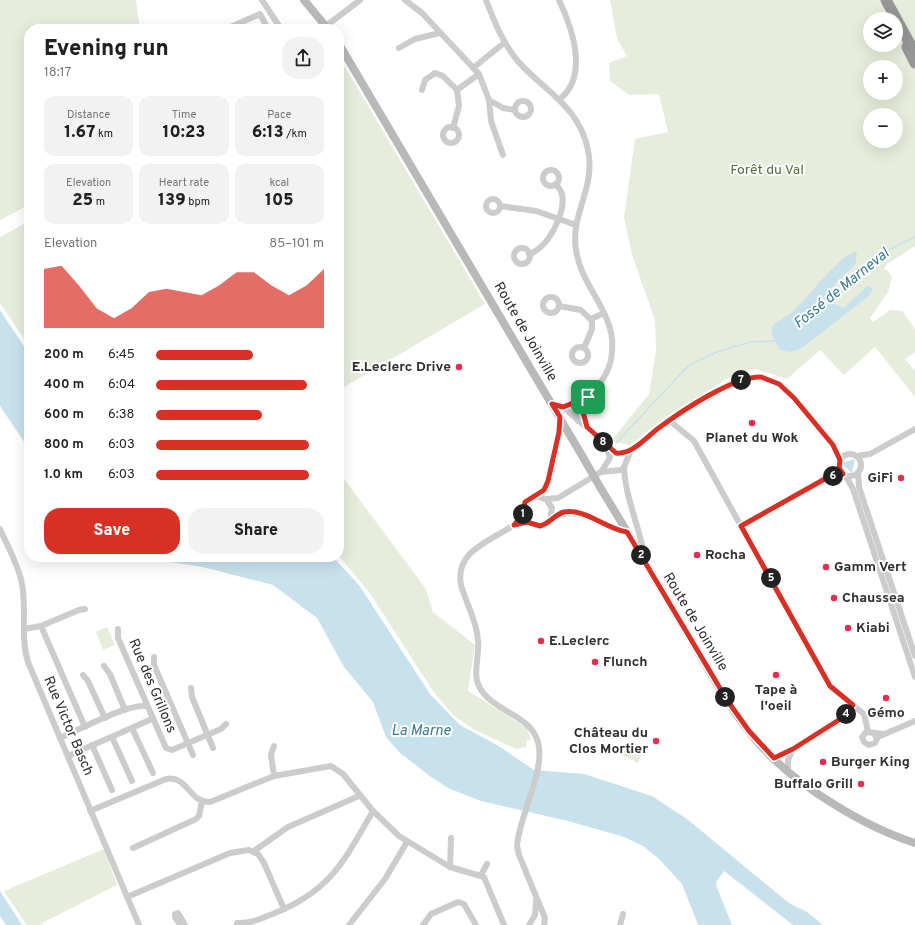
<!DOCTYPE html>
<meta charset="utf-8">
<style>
:root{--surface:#fff;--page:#f2f2f2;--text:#202124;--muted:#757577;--accent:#d93025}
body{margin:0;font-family:Overpass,sans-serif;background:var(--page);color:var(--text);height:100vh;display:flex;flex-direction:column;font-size:15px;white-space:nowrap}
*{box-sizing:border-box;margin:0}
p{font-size:13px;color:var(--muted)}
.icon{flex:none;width:22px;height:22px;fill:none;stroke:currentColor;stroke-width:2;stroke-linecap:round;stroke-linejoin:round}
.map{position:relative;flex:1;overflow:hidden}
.drawer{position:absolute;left:24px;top:24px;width:320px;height:538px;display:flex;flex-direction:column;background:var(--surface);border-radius:16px;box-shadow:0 4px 16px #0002}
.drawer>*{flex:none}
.tools{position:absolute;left:863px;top:12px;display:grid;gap:8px}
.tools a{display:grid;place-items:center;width:40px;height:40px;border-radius:50%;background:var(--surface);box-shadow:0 4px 16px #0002;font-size:20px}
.pin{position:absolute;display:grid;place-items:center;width:34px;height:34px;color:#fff;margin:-17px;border-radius:8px;box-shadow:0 2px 6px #0006}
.km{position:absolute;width:20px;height:20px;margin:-10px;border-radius:50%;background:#222;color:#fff;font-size:11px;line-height:20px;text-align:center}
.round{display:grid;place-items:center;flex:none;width:42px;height:42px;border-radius:16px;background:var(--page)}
.summary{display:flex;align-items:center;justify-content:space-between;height:68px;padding:0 20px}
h1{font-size:22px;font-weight:800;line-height:30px}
.stats{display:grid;grid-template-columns:repeat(3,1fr);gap:6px;height:68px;padding:4px 20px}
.stats div{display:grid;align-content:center;border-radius:10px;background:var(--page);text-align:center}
.stats b{font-size:17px;font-weight:800}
.stats small{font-size:11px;font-weight:400}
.stats p{font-size:11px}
.chart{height:112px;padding:8px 20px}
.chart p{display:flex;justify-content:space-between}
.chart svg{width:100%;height:72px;margin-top:4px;fill:var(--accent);opacity:.7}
.primary-button{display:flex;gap:8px;margin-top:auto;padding:8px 20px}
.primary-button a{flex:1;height:46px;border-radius:16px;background:var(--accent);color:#fff;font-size:16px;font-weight:800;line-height:46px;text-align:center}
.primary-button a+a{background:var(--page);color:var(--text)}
ul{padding:0 20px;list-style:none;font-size:13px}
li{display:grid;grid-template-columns:64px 48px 1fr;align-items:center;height:30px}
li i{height:10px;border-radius:5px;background:var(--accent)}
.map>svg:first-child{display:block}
.green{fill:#e7eddc;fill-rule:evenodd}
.water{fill:#c8e2ed}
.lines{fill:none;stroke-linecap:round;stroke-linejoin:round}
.stream{stroke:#c8e2ed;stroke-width:1.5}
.street{stroke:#ccc;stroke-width:6}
.secondary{stroke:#b9b9b9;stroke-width:8}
.highway{stroke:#969696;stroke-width:11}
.secondary-bridge{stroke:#b9b9b9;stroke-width:8}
.route-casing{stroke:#fff;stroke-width:8}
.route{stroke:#d93025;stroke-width:5}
.poi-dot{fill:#eb2b4d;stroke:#fff;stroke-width:1.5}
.labels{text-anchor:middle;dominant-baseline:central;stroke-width:4;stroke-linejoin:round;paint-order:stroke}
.park-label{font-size:14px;fill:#576c3a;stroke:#fff}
.street-label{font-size:14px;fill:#2f2f2f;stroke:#fff}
.poi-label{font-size:14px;font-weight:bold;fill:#2f2f2f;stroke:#fff;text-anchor:start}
.water-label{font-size:15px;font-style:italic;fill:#3a7a94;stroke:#fff}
</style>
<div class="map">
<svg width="915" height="925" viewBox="0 0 915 925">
<rect width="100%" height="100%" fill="#fff"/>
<!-- green -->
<g class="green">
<polygon points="0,0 136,0 140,29 29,29 29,205 0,220"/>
<path d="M610 0H915V246L887 264 884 269 888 271 892 277 888 292 870 318 873 322 890 310 902 311 915 329V352L905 359 915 371V397L875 347 844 375 820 350 787 379 755 369 730 377 664 418 630 445 611 441 649 394 656 351 655 320 632 255 624 217 635 139 668 132 659 94 629 95 610 81 609 63 627 56 617 39ZM870 19H896V45H870ZM870 67H896V93H870ZM870 115H896V141H870Z"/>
<polygon points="345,67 485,304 339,390 339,70"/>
<polygon points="29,221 29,346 0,303 0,237"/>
<polygon points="339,472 426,589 433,612 475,645 468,691 527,728 531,740 526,741 526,747 516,749 473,729 453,715 433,691 369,592 339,556"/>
<polygon points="107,627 115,645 103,650 96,632"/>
<polygon points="624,746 642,754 638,763 620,754"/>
<polygon points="104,849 117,885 42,923 43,925 27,925 4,891"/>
</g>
<!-- water -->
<g class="water">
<path d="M856 252 857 255 855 265 828 291 831 302 844 308 868 285 873 289 870 295 802 348 790 352 780 350 772 335V326C777 321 784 318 790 314 806 301 838 255 856 252Z"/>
<polygon points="0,310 29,354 29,449 0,406"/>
<polygon points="855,459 852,473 841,463"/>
<polygon points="139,557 333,557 359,585 430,694 460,725 497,745 534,770 584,774 652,796 687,819 789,903 807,912 823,925 793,925 724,871 717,881 716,885 732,925 698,925 682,884 659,859 643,846 624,837 568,821 481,801 463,794 448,788 431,777 400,753 386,737 373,702 344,667 317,618 273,585 203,567"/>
<polygon points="0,891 22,925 6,925 0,916"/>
</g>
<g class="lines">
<!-- stream -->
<g class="stream">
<polyline points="830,302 884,252 915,237"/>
<polyline points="616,443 689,365 717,352 733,347 751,342 777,341"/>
</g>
<!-- street -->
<g class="street">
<polyline points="262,0 281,29"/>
<polyline points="405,0 422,13 479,74 489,100 491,121 503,155"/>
<path d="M486 0C494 21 502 41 516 59 542 90 579 105 588 150 596 189 570 214 576 250 581 287 616 313 612 351 612 363 607 373 601 382 590 399 577 404 587 427"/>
<path d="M559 0C572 28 589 75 560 99"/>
<polyline points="326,26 360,0"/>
<polyline points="226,29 260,14 268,29"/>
<polyline points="399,48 415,39 440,33"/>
<polyline points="473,68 504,43"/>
<polyline points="422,90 425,80 435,73 443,76 457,90 479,74"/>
<polyline points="489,100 503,108 515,110"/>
<circle cx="523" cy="109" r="8"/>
<circle cx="451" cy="135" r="8"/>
<polyline points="453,128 459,106 457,90"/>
<circle cx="551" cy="178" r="8"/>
<circle cx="493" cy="206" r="7"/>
<polyline points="500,206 536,211 576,225"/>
<circle cx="522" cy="256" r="8"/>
<path d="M529 254C548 248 566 213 562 194 561 190 558 187 556 184"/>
<circle cx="551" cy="305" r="8"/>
<polyline points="559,306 581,310 592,321 592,329 584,348"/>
<polyline points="591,319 604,313"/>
<circle cx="580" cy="355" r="8"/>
<polyline points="552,404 560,405 563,407 616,453"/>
<polyline points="563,407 588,397"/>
<polyline points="669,420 694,441 830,687 864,714 868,731"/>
<polyline points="578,421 577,411 581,400"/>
<circle cx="850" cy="465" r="11"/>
<polyline points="620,454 631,450"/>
<polyline points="857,456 870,454 915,429"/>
<path d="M624 467C625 497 640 528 645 559"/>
<polyline points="601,472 621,470 624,467 631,450 669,420 737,381 756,377 773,381 785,388 833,445 840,460"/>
<polyline points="858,473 859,487 915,656"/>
<polyline points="846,476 853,489 915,677"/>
<path d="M535 496 546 499 552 508 550 520 540 526 527 522C523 518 521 511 524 505 527 496 537 497 543 491 554 479 559 433 560 417"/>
<polyline points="546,499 558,498 601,472 610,458 606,445"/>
<path d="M523 514C519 518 516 523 512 526 491 541 454 551 461 585 466 603 477 621 478 640 480 660 469 678 485 695 501 713 531 717 538 742 546 770 519 816 517 846L519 855 545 918 544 925"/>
<path d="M551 518C585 503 596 528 627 532"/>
<polyline points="741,526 830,476 843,474"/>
<path d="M0 529C8 547 19 566 22 584 27 610 20 637 28 662L139 925"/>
<polyline points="41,626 85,727"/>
<polyline points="24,629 41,626 79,610 85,609"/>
<polyline points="118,629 118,638 166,748 172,750 221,729 226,724"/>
<polyline points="154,657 154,665 193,755"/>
<polyline points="104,666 110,674 125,710"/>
<polyline points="83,675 88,681 105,718"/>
<polyline points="191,688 192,697 213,748"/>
<polyline points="132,728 153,773"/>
<polyline points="874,733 877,739 875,743 869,745 864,742 862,737 866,732 883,734"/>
<polyline points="880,736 915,721"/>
<polyline points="112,737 132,781"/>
<path d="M60 738C79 730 128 703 147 706"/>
<polyline points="92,745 112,790"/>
<polyline points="274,746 271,755 274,776"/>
<polyline points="68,756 152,719"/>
<polyline points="774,758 793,749 845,716 853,705"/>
<polyline points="788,771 788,760 793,749"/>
<path d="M90 811 166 779C188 775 189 803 210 802L274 776 331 766 343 774 373 811 399 836 450 867 484 877 504 925"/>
<polyline points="133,848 196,819 199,816 202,801"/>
<polyline points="254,851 288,827 359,796"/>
<polyline points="450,867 451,838"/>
<polyline points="481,875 487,864"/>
<polyline points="127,897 230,853 249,850 258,854 264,863 284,909"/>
<path d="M237 923C251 924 262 918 275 913 331 890 344 861 373 811"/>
<polyline points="180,925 175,917 175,914 178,913 185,925"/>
<polyline points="349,925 385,879 407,842"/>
<polyline points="423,925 431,914 458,902 464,904 476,925"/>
<polyline points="529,925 535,915 536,901"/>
<polyline points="620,925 623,914"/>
</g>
<!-- secondary -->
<g class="secondary">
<polyline points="304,0 328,29"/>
<polyline points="339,44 584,459"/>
<path d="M600 487C630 536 659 586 689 636 711 674 732 714 762 747 797 786 865 827 915 843"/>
</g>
<!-- highway -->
<g class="highway">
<polyline points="886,0 915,53"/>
<polyline points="907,47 915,63"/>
</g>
<!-- secondary-bridge -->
<polyline class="secondary-bridge" points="584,459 600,487"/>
</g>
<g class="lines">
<!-- route casing -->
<g class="route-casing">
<path id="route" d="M761 377 779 384 794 398 833 445 840 460 839 468 843 474 830 476 741 526 830 686 853 705 845 716 793 749 774 758 749 731 727 700 627 532C606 529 585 508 564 512 554 515 549 524 540 526L527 522 514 525 523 514 525 502 544 490 548 481 559 432 560 417 552 404 563 407 588 397 583 412 587 427 616 453C633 455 647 436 660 427 683 410 734 376 761 377Z"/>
</g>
<!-- route -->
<use href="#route" class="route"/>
</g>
<!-- markers -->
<g class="poi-dot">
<circle cx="459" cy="367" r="4"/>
<circle cx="752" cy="423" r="4"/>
<circle cx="901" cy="478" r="4"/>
<circle cx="697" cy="555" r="4"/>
<circle cx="826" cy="567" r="4"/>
<circle cx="834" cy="598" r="4"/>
<circle cx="848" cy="628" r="4"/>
<circle cx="541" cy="641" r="4"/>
<circle cx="595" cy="662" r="4"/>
<circle cx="776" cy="675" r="4"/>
<circle cx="886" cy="698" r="4"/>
<circle cx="656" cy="741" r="4"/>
<circle cx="823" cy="762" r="4"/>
<circle cx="861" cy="784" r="4"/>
</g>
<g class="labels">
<!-- park labels -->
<g class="park-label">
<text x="767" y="170">Forêt du Val</text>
</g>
<!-- street labels -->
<g class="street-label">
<text transform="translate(525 332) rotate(60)">Route de Joinville</text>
<text transform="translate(695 622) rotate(59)">Route de Joinville</text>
<text transform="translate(152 686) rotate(67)">Rue des Grillons</text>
<text transform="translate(68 726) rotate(67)">Rue Victor Basch</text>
</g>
<!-- poi labels -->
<g class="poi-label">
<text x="451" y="367" text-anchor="end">E.Leclerc Drive</text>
<text x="752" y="438" text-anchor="middle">Planet du Wok</text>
<text x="893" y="478" text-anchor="end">GiFi</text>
<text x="705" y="555">Rocha</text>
<text x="834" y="567">Gamm Vert</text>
<text x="842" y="598">Chaussea</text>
<text x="856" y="628">Kiabi</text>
<text x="549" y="641">E.Leclerc</text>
<text x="603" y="662">Flunch</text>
<text x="776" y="690" text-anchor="middle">Tape à<tspan x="776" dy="16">l'oeil</tspan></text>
<text x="886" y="713" text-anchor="middle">Gémo</text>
<text x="648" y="733" text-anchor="end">Château du<tspan x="648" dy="16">Clos Mortier</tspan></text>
<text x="831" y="762">Burger King</text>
<text x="853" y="784" text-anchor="end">Buffalo Grill</text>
</g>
<!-- water labels -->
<g class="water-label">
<text transform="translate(842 289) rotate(-39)">Fossé de Marneval</text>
<text x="421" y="731">La Marne</text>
</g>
</g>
</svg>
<div class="tools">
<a><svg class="icon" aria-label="layers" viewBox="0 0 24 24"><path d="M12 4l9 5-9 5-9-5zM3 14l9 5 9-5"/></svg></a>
<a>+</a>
<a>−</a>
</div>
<div class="pin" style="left:588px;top:397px;background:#1e9e55"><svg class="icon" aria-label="arrive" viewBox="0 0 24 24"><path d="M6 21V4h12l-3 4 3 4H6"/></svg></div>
<b class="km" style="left:523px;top:514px">1</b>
<b class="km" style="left:641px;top:555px">2</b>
<b class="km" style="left:725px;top:697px">3</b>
<b class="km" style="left:846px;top:714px">4</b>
<b class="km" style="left:771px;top:578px">5</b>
<b class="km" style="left:833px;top:476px">6</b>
<b class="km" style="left:741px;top:380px">7</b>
<b class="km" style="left:603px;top:442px">8</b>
<section class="drawer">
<div class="summary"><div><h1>Evening run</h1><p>18:17</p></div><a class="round"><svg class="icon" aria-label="share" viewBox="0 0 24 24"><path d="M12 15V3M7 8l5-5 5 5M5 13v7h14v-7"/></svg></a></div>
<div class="stats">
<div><p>Distance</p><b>1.67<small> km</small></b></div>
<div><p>Time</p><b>10:23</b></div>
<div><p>Pace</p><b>6:13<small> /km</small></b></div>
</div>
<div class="stats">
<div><p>Elevation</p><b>25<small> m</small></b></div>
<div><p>Heart rate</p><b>139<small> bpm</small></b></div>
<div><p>kcal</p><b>105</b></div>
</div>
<div class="chart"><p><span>Elevation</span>85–101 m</p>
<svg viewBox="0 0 160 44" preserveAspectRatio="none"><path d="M0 44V8L10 6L20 18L30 32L40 38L50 32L60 22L70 20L80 22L90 24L100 18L110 10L120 10L130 18L140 24L150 18L160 8V44z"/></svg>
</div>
<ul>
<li><b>200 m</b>6:45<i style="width:58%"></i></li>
<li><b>400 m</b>6:04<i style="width:90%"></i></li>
<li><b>600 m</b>6:38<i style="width:63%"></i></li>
<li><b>800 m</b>6:03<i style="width:91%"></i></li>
<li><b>1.0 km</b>6:03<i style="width:91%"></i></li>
</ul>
<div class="primary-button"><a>Save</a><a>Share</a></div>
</section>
</div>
